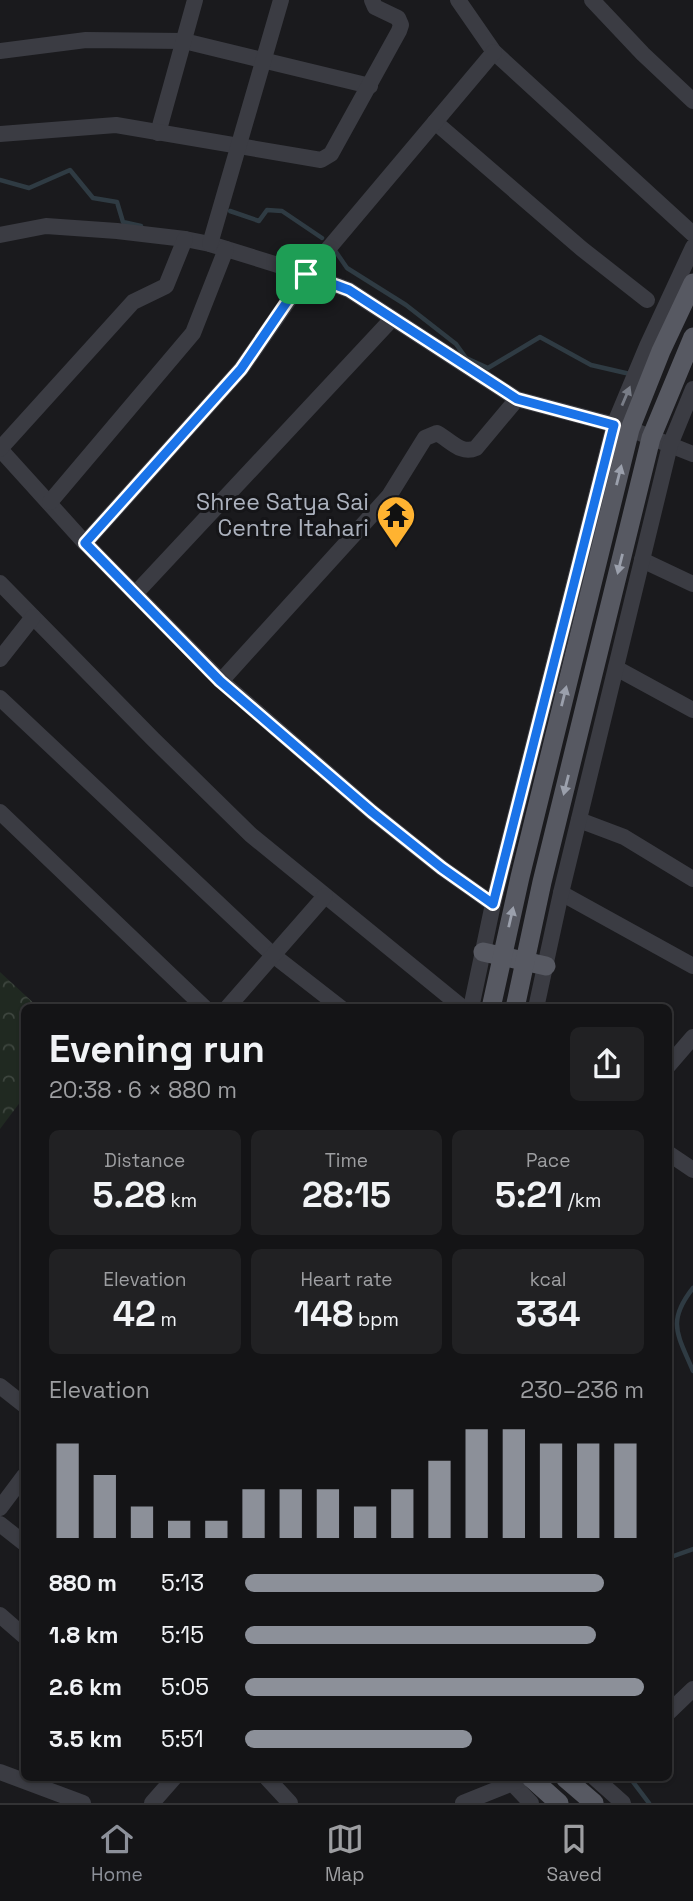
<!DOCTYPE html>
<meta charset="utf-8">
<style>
:root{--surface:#141416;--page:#212123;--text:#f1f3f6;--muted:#9d9ea1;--line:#333335;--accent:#8c9099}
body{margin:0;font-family:"Space Grotesk",sans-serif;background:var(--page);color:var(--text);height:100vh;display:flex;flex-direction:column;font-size:26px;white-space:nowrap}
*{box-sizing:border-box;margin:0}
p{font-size:23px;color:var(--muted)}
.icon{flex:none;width:38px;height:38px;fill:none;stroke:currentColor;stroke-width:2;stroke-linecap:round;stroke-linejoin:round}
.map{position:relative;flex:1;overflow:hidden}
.drawer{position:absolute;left:21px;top:1004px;width:651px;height:777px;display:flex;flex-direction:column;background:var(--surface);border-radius:10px;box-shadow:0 2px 5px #0004,0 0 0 2px var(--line)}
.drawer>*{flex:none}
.pin{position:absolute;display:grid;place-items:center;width:60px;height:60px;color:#fff;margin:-30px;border-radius:14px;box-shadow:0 4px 10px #0006}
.round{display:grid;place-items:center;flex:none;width:74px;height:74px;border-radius:10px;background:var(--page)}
.head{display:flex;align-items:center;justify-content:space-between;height:119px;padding:0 28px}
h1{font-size:38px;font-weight:700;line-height:52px}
.figures{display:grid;grid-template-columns:repeat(3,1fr);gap:10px;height:119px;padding:7px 28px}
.figures div{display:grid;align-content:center;border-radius:10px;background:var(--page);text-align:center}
.figures b{font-size:35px;font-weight:700}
.figures small{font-size:19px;font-weight:400}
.figures p{font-size:19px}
.chart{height:196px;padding:14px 28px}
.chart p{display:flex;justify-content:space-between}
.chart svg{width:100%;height:126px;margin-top:7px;stroke:var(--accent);stroke-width:6}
ul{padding:0 28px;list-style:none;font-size:23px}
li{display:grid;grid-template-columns:112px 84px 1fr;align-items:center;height:52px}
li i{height:18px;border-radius:9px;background:var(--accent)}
.tabs{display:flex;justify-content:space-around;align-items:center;height:98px;border-top:2px solid var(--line);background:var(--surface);font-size:19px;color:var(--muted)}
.tabs a{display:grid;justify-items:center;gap:4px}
.tabs .selected{color:var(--accent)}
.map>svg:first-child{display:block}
.forest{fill:url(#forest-crowns)}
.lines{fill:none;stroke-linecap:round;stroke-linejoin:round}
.stream{stroke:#2f3b43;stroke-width:4.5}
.minor{stroke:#3b3c43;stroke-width:16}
.major{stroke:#575962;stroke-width:19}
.oneway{fill:#797d87}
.oneway2{fill:#9ba0ac}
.route-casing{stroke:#fff;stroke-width:14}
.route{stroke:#1a73e8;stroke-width:9}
.labels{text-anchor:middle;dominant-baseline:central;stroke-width:6;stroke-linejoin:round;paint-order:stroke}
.poi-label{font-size:23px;fill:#acb2be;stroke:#151518;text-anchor:end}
</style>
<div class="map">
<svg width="693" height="1803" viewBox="0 0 693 1803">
<defs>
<pattern id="forest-crowns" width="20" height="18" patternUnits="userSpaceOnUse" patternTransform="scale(1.75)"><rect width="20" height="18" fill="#202921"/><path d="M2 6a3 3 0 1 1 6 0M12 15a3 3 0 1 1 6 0" fill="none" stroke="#3e463f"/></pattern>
</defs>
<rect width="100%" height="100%" fill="#1a1a1d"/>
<!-- forest -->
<polygon class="forest" points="0,972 39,1008 24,1008 24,1097 0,1129"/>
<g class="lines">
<!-- stream -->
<g class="stream">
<polyline points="0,180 29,188 70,170 93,198 117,202 123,222 141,226"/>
<polyline points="230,211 259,221 267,210 282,211 322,238"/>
<polyline points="336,252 347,268 406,305 456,344 466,358 488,368 540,337 591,365 630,374"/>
<path d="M693 1288C666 1322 678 1335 693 1371"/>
<polyline points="668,1558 693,1549"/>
<polyline points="630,1778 649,1803"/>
</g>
<!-- minor -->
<g class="minor">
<polyline points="458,0 494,52 693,234"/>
<polyline points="592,0 643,54 693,101"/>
<polyline points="0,51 86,40 184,41 370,86"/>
<polyline points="435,122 582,249 647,300"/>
<polyline points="158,133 195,0"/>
<polyline points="0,134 116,125 321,160 331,154 399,31 401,25 398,18 375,7 372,0"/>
<polyline points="0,235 46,226 117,231 185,239 210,244 307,274 349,290 517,399 630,429 693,454"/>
<polyline points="210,244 281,0"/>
<polyline points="0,449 85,543 221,681 372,812 442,868 493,904"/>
<polyline points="0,449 133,302 166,286 185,239"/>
<polyline points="50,502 193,333 226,249"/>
<polyline points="85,543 241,369 307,274 494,52"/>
<polyline points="642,560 693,584"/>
<polyline points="0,583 153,739 251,835 463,1008"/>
<polyline points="135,594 392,319"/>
<polyline points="0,659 33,617"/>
<polyline points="616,668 693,710"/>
<path d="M221 681 389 496 425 438 437 433C450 440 461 455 476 448L517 399"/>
<polyline points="0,698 273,955 341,1008"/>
<polyline points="0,812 205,1008"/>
<polyline points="579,820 624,837 693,879"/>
<polyline points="561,893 693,966"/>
<polyline points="227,1008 325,896"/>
<polyline points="471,1008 493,904 614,425 647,346 693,247"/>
<polyline points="536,1008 561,893 670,445 693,389"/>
<polyline points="668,1066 693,1037"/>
<polyline points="668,1153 693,1170"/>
<polyline points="0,1386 24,1405"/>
<polyline points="0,1508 24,1476"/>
<polyline points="0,1524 24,1543"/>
<polyline points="0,1615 24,1636"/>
<polyline points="668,1713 693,1689"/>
<polyline points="0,1772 83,1803"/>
<polyline points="267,1778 290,1803"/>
<polyline points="507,1778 531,1803"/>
<polyline points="595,1778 623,1803"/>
<polyline points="152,1803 174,1778"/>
<polyline points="463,1803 525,1778"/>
</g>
<!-- major -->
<g class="major">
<polyline points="483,952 546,966"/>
<polyline points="491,1008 520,877 630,429 661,351 693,283"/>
<polyline points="515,1008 542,882 651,438 693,337"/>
<polyline points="531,1778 559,1803"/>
<polyline points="565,1778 594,1803"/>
</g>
</g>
<!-- one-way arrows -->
<defs><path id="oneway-solid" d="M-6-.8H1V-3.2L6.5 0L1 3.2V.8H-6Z" transform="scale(1.75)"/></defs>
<use class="oneway" href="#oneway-solid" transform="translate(626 396) rotate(-67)"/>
<g class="oneway2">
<use href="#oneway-solid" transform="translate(619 475) rotate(-76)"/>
<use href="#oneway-solid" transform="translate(620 564) rotate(104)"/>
<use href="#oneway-solid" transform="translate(564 696) rotate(-76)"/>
<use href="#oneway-solid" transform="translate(566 785) rotate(104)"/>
<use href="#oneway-solid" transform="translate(511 917) rotate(-77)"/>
</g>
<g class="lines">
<!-- route casing -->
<g class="route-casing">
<polygon id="route" points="306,274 349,290 517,399 614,425 493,904 442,868 372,812 220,681 85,543 241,369"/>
</g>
<!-- route -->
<use href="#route" class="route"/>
</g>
<!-- icons -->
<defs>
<g id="temple-pin" transform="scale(2.0125)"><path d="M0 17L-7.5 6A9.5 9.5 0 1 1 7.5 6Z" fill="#ffb331" stroke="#151518"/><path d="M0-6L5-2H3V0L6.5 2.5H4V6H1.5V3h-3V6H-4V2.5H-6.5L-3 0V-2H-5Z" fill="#111"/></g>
</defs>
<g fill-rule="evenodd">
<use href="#temple-pin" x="396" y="515"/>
</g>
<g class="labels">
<!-- poi labels -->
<g class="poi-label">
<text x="369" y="502">Shree Satya Sai<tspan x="369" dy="26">Centre Itahari</tspan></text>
</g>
</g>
</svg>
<div class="pin" style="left:306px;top:274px;background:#1e9e55"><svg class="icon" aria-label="arrive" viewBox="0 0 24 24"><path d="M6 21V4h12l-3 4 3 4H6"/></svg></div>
<section class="drawer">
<div class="head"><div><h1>Evening run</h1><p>20:38 · 6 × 880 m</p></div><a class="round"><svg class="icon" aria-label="share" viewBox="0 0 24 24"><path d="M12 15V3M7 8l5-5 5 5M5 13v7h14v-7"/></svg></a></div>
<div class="figures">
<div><p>Distance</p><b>5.28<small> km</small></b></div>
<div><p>Time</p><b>28:15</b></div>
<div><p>Pace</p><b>5:21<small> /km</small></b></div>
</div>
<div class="figures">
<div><p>Elevation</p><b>42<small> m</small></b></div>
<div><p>Heart rate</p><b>148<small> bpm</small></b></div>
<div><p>kcal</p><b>334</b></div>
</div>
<div class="chart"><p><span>Elevation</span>230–236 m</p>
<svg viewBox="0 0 160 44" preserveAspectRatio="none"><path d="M5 44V11M15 44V22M25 44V33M35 44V38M45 44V38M55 44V27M65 44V27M75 44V27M85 44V33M95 44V27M105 44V17M115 44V6M125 44V6M135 44V11M145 44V11M155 44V11"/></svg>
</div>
<ul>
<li><b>880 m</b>5:13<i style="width:90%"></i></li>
<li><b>1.8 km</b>5:15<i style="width:88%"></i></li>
<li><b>2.6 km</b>5:05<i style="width:100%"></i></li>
<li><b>3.5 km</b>5:51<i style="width:57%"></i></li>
</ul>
</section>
</div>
<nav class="tabs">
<a class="selected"><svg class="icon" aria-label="home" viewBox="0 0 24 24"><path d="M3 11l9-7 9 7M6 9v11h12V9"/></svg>Home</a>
<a><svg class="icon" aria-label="map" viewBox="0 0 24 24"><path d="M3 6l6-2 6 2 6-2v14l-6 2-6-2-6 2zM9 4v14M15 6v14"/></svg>Map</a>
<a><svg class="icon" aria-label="saved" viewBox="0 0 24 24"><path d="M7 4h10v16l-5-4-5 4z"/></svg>Saved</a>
</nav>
